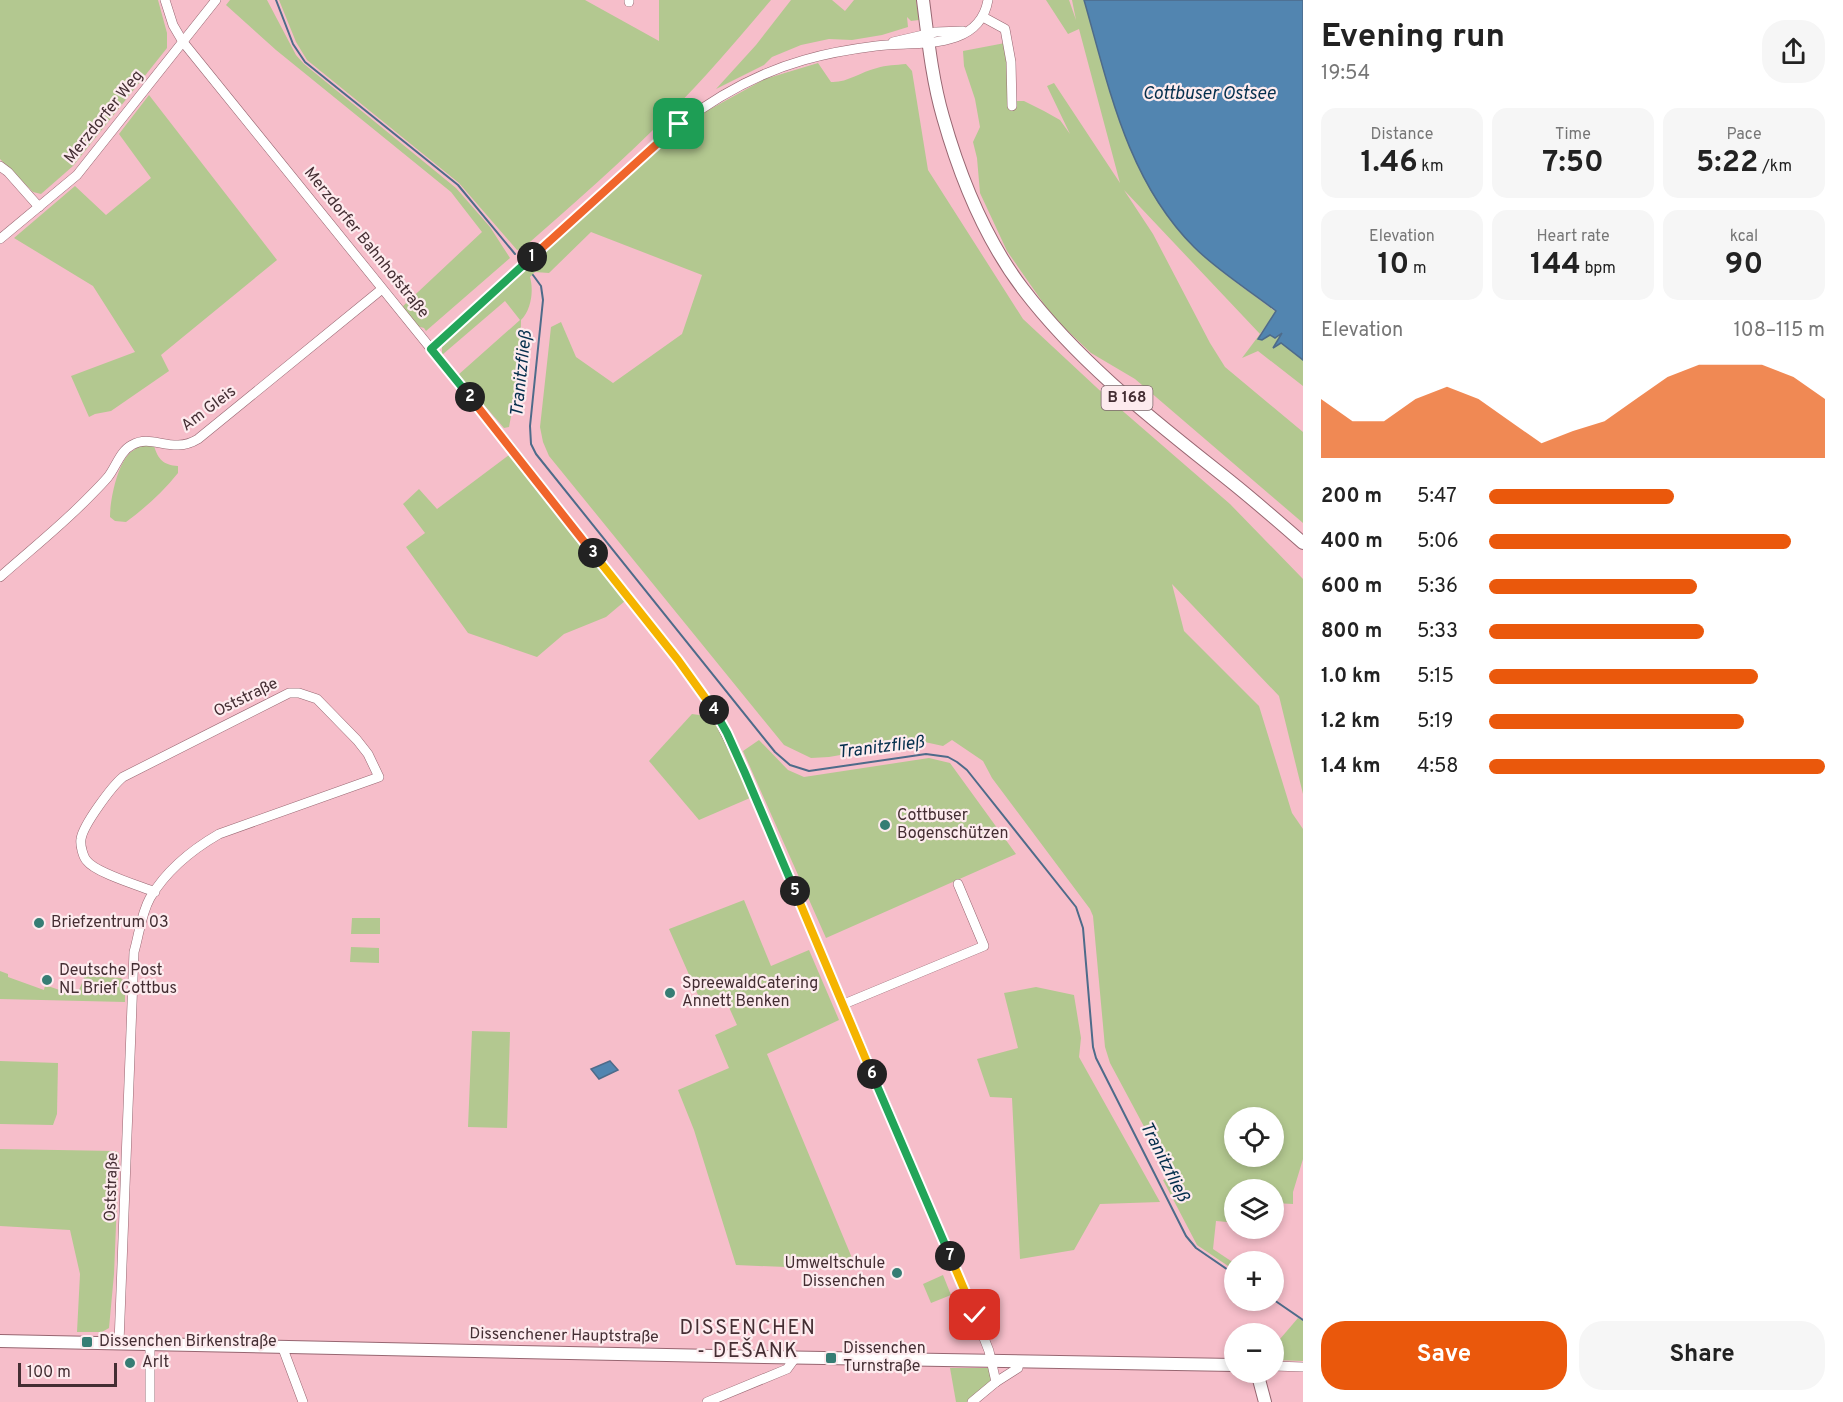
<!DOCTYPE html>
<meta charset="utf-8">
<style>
:root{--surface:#fff;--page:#f6f6f6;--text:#222;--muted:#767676;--accent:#ea580c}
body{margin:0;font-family:Overpass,sans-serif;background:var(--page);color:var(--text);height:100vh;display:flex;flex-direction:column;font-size:22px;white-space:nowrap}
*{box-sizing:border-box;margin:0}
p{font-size:20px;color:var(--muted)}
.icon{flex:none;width:33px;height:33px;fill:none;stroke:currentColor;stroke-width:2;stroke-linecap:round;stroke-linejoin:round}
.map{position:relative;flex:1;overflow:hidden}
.panel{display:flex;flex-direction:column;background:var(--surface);width:540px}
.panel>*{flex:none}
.tools{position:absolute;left:1224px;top:1107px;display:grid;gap:12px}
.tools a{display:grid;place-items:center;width:60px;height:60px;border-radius:50%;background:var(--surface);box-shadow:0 3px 9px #0003;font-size:30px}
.scale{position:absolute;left:18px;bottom:15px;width:99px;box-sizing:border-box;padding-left:6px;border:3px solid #442e33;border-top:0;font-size:16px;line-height:21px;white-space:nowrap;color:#442e33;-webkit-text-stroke:4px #fdebee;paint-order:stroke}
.pin{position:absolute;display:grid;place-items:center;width:51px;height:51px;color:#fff;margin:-26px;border-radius:12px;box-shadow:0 3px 9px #0006}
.km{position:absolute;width:30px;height:30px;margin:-15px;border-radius:50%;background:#222;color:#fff;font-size:16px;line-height:30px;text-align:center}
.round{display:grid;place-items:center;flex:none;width:63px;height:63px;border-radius:24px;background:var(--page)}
.head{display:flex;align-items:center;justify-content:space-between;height:102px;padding:0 18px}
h1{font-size:33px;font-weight:700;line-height:45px}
.metrics{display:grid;grid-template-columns:repeat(3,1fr);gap:9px;height:102px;padding:6px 18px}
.metrics div{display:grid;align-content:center;border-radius:15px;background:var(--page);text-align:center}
.metrics b{font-size:30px;font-weight:700}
.metrics small{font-size:16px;font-weight:400}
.metrics p{font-size:16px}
.chart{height:168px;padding:12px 18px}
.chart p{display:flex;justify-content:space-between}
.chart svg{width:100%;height:108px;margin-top:6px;fill:var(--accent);opacity:.7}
.primary-button{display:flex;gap:12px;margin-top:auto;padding:12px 18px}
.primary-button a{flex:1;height:69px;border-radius:24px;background:var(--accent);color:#fff;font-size:24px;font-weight:700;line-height:69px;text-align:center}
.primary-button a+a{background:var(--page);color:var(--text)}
ul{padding:0 18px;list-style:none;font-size:20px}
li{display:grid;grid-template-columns:96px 72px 1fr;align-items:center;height:45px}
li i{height:15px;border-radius:8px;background:var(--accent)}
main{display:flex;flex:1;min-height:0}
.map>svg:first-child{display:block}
.green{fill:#b3c890;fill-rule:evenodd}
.water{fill:#5285b0;stroke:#4e6b8a;stroke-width:1.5}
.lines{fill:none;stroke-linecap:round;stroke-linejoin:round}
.stream{stroke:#4e6b8a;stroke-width:2}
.minor-casing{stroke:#976671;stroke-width:10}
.major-casing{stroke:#976671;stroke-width:14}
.minor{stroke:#fff;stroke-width:9}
.major{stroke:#fff;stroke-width:12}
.split-1-casing{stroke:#fff;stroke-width:12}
.split-2-casing{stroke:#fff;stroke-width:12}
.split-3-casing{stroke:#fff;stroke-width:12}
.split-4-casing{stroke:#fff;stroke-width:12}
.split-5-casing{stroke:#fff;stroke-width:12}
.split-6-casing{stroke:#fff;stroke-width:12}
.split-7-casing{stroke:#fff;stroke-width:12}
.split-8-casing{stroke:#fff;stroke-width:12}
.split-1{stroke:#f0652b;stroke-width:8}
.split-2{stroke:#22a559;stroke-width:8}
.split-3{stroke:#f0652b;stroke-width:8}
.split-4{stroke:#f5b400;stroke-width:8}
.split-5{stroke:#22a559;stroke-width:8}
.split-6{stroke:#f5b400;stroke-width:8}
.split-7{stroke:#22a559;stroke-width:8}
.split-8{stroke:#f5b400;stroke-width:8}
.poi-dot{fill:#367d74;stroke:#fdebee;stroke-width:2}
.labels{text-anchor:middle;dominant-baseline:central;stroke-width:4.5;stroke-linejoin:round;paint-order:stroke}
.shield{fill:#fdebee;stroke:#7c676b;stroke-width:1.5}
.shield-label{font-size:15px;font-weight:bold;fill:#442e33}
.street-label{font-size:16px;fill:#442e33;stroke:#fdebee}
.poi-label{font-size:16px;fill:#442e33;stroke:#fdebee;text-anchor:start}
.water-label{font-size:18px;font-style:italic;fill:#052f4d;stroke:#fdebee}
.quarter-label{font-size:20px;letter-spacing:1.5px;fill:#442e33;stroke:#fdebee}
</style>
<main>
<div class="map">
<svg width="1303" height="1402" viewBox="0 0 1303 1402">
<rect width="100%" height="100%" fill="#f6beca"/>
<!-- green -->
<g class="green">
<polygon points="0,0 158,0 167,33 167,48 73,166 41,194 33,192 0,159"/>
<polygon points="230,0 267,0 296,55 304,64 456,188 490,227 510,258 426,331 424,328 417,326 402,307 482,232 451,192 276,50 226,5"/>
<path d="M279 0H585L659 41V0H771C739 38 706 77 670 113 623 161 572 205 522 249L517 250 459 183 307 60 296 42Z"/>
<polygon points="791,0 832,0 845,11 854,0 916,0 919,20 911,21 907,17 908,27 882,35 852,40 829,39 801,45 772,57 764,65 716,89 756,45"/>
<path d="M1046 0H1069L1076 20 1072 0H1084C1110 88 1127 179 1194 247 1218 271 1249 291 1276 312L1260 334 1262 340 1270 335 1282 333 1274 348 1281 343 1303 360V386L1258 351 1242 358 1260 334 1124 190 1153 234 1210 343 1225 367 1303 432V523L1135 379 1091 353 1053 317 1007 251 980 193 977 158 973 142 980 127 975 99 964 66 963 51 1005 43 1010 101H1024L1044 111 1060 120 1070 134 1047 86 1054 83 1120 183 1079 29 1068 34Z"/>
<path d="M818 63 831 82C847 83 860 72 877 68 886 65 896 65 906 64L912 71 928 170 1023 319 1110 400 1230 504 1303 579V794L1279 696 1172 584 1184 631 1259 706 1292 813 1303 829V1159L1293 1192V1204L1274 1203V1190H1234V1201H1231L1227 1222 1216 1221 1213 1249 1234 1263V1270L1197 1245 1163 1180 1171 1177 1110 1063 1105 1047 1093 916 1090 909 992 778 983 761 952 740 943 746 920 741 829 757 811 758 784 745 549 456 543 442 540 427 551 327 561 322 576 357 613 383 682 334 702 275 591 232 549 273 535 272 530 277C534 291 531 310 521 320L520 368 509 427 504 428 458 375 520 320 505 301 442 355V346L694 118 765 79ZM1234 1118H1274V1156H1234Z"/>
<polygon points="149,95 277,260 161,355 169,371 111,411 95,414 89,417 71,376 135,352 93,286 14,238 75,186 106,215 151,178 119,134"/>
<path d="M140 446H154C158 459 163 465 178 466V473C163 492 145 508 126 522L115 521 110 517C110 500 117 467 128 455 131 451 136 449 140 446Z"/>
<polygon points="509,455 625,601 606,617 564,634 537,657 468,633 406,547 425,533 403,504 419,489 437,509"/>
<polygon points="692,714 714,717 750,798 699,820 649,761"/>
<polygon points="759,740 788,770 804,777 929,758 950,763 1016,854 826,938 743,751"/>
<polygon points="744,900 771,966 809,950 839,1020 767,1054 857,1270 736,1265 694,1130 678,1090 729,1068 715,1035 737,1025 723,994 701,1002 669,929"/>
<polygon points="352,918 380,918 380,934 351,934"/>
<polygon points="351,947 379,948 379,963 350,962"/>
<polygon points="0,971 8,974 8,977 44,990 45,985 74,995 77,990 79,990 85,976 121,978 125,982 125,1002 0,999"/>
<polygon points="1036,987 1074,995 1081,1038 1079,1057 1160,1202 1100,1204 1074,1250 1020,1259 1012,1098 990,1097 977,1059 1018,1048 1004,993"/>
<polygon points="472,1031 510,1032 507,1128 468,1127"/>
<polygon points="0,1061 58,1063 57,1114 53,1125 0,1124"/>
<polygon points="0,1149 115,1151 119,1153 114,1274 109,1328 102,1332 77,1332 80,1274 70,1230 0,1226"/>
<polygon points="943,1275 951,1295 931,1303 923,1284"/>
<polygon points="1298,1318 1303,1321 1303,1361 1274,1360 1274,1346"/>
<polygon points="950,1368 989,1368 991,1382 967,1402 956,1402"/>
</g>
<!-- water -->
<g class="water">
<path d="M1084 0H1303V360L1281 343 1273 348 1282 333 1275 338 1270 335 1262 340 1258 339 1276 311C1249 290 1218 271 1194 247 1127 180 1109 87 1084 0Z"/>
<polygon points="610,1061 618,1070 599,1079 591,1069"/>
</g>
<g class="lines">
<!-- stream -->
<g class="stream">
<polyline points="276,0 293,44 305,62 458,185 515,254"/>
<polyline points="533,275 541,286 543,300 530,426 531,444 536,454 775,752 790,765 809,771 926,754 948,757 957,762 967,770 1076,907 1083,928 1093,1047 1096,1058 1186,1236 1196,1248 1234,1274"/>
<polyline points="1274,1300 1303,1320"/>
</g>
<!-- minor casing -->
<g class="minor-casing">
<g id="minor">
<polyline points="165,0 173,25 183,42 508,444 678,660 716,714 745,773 975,1315 989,1351 996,1382"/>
<polyline points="629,0 629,2"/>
<polyline points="983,17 1005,29 1011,62 1012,106"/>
<polyline points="893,42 936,32 963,31"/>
<polyline points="0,166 8,172 39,207"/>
<polyline points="0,239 77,175 216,0"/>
<path d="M431 349 679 125C717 96 758 73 804 60 828 53 852 49 876 46 915 41 979 52 988 0"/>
<path d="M0 577C29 551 61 526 89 497 95 491 102 484 108 477 116 467 120 451 132 445 152 433 172 455 198 439L382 289"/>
<polyline points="844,1004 984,946 958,884"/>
<path d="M119 1343 134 952C139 935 141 914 150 898 166 871 193 849 219 834L379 777 368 754 357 740 317 699 299 693H289L123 777C112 786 83 825 81 839 80 845 83 857 87 861 96 873 140 886 155 892"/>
<polyline points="150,1343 150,1402"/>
<polyline points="282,1346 303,1402"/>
<polyline points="1274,1366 1303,1367"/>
<polyline points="707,1402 787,1369 795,1358"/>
<polyline points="972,1402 996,1382 1018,1368 1019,1361"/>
</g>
</g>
<!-- major casing -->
<g class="major-casing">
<g id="major">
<path d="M923 0C928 39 932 79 943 117 960 177 985 239 1023 289 1081 365 1156 422 1230 481 1255 501 1279 522 1303 543"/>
<polyline points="0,1341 764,1357 1234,1365"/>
<polyline points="1257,1372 1265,1402"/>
</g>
</g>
<!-- minor -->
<use href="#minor" class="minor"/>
<!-- major -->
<use href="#major" class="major"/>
</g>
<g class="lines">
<!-- split-1 casing -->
<g class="split-1-casing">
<polyline id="split-1" points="532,257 679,124"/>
</g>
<!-- split-2 casing -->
<g class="split-2-casing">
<polyline id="split-2" points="470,397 431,349 532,257"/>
</g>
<!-- split-3 casing -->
<g class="split-3-casing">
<polyline id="split-3" points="470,397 593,553"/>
</g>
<!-- split-4 casing -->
<g class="split-4-casing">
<polyline id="split-4" points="593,553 678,660 714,710"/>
</g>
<!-- split-5 casing -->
<g class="split-5-casing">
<polyline id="split-5" points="714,710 727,733 745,773 795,891"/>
</g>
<!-- split-6 casing -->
<g class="split-6-casing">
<polyline id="split-6" points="795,891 872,1074"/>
</g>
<!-- split-7 casing -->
<g class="split-7-casing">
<polyline id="split-7" points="872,1074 950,1256"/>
</g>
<!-- split-8 casing -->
<g class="split-8-casing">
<polyline id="split-8" points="950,1256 975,1315"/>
</g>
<!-- split-1 -->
<use href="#split-1" class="split-1"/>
<!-- split-2 -->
<use href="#split-2" class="split-2"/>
<!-- split-3 -->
<use href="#split-3" class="split-3"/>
<!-- split-4 -->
<use href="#split-4" class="split-4"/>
<!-- split-5 -->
<use href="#split-5" class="split-5"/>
<!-- split-6 -->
<use href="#split-6" class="split-6"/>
<!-- split-7 -->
<use href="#split-7" class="split-7"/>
<!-- split-8 -->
<use href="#split-8" class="split-8"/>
</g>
<!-- markers -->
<g class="poi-dot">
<circle cx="885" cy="825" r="6"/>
<circle cx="39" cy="923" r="6"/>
<circle cx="47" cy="980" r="6"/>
<circle cx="670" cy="993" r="6"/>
<circle cx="897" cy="1273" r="6"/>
<rect x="81" y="1336" width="12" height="12" rx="3"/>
<rect x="825" y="1352" width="12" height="12" rx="3"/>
<circle cx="130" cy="1363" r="6"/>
</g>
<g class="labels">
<!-- shield labels -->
<rect class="shield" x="1101.5" y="386" width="51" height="24" rx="4.5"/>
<g class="shield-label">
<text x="1127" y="398">B 168</text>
</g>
<!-- street labels -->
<g class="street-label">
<text transform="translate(104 117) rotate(-51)">Merzdorfer Weg</text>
<text transform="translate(366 243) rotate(51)">Merzdorfer Bahnhofstraße</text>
<text transform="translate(209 409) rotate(-37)">Am Gleis</text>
<text transform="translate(246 698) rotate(-26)">Oststraße</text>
<text transform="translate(112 1187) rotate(-88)">Oststraße</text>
<text transform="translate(564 1336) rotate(1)">Dissenchener Hauptstraße</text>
</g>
<!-- poi labels -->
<g class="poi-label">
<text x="897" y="816">Cottbuser<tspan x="897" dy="18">Bogenschützen</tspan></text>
<text x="51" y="923">Briefzentrum 03</text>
<text x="59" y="971">Deutsche Post<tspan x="59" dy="18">NL Brief Cottbus</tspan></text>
<text x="682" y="984">SpreewaldCatering<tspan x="682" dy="18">Annett Benken</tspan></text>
<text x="885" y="1264" text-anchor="end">Umweltschule<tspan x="885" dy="18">Dissenchen</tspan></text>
<text x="99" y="1342">Dissenchen Birkenstraße</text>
<text x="843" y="1349">Dissenchen<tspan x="843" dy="18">Turnstraße</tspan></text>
<text x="142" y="1363">Arlt</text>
</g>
<!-- water labels -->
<g class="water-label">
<text x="1209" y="94">Cottbuser Ostsee</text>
<text transform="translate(522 374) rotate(-84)">Tranitzfließ</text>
<text transform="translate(881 748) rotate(-7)">Tranitzfließ</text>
<text transform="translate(1164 1162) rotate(63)">Tranitzfließ</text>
</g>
<!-- quarter labels -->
<g class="quarter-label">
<text x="748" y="1329">DISSENCHEN<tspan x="748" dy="23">- DEŠANK</tspan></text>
</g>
</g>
</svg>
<div class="tools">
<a><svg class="icon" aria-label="locate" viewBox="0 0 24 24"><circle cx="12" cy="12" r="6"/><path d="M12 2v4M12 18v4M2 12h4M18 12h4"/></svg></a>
<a><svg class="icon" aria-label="layers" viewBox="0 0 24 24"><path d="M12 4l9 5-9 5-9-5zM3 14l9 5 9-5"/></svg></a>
<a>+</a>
<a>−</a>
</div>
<div class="scale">100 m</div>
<div class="pin" style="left:679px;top:124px;background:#1e9e55"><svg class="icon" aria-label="arrive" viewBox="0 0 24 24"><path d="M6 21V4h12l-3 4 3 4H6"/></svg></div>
<div class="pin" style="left:975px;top:1315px;background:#d93025"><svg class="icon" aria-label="check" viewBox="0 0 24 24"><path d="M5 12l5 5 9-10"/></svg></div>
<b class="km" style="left:532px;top:257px">1</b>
<b class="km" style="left:470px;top:397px">2</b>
<b class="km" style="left:593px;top:553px">3</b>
<b class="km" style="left:714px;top:710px">4</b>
<b class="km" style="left:795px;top:891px">5</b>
<b class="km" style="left:872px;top:1074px">6</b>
<b class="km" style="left:950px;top:1256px">7</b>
</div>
<section class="panel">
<div class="head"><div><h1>Evening run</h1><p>19:54</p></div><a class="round"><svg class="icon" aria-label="share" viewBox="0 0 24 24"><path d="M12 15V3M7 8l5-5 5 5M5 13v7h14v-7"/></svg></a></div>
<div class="metrics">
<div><p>Distance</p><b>1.46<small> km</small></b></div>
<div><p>Time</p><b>7:50</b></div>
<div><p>Pace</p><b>5:22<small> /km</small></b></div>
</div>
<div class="metrics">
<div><p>Elevation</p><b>10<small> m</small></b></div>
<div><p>Heart rate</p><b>144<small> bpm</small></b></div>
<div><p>kcal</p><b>90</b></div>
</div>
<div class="chart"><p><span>Elevation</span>108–115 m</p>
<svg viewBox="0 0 160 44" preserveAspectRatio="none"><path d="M0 44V20L10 29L20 29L30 20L40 15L50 20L60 29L70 38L80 33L90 29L100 20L110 11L120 6L130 6L140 6L150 11L160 20V44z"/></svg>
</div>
<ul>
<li><b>200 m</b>5:47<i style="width:55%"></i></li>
<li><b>400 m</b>5:06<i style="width:90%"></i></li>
<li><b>600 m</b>5:36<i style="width:62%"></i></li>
<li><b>800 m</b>5:33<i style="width:64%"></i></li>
<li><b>1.0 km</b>5:15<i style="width:80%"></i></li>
<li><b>1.2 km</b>5:19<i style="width:76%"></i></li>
<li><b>1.4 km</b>4:58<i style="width:100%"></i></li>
</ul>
<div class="primary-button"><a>Save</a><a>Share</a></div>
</section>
</main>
